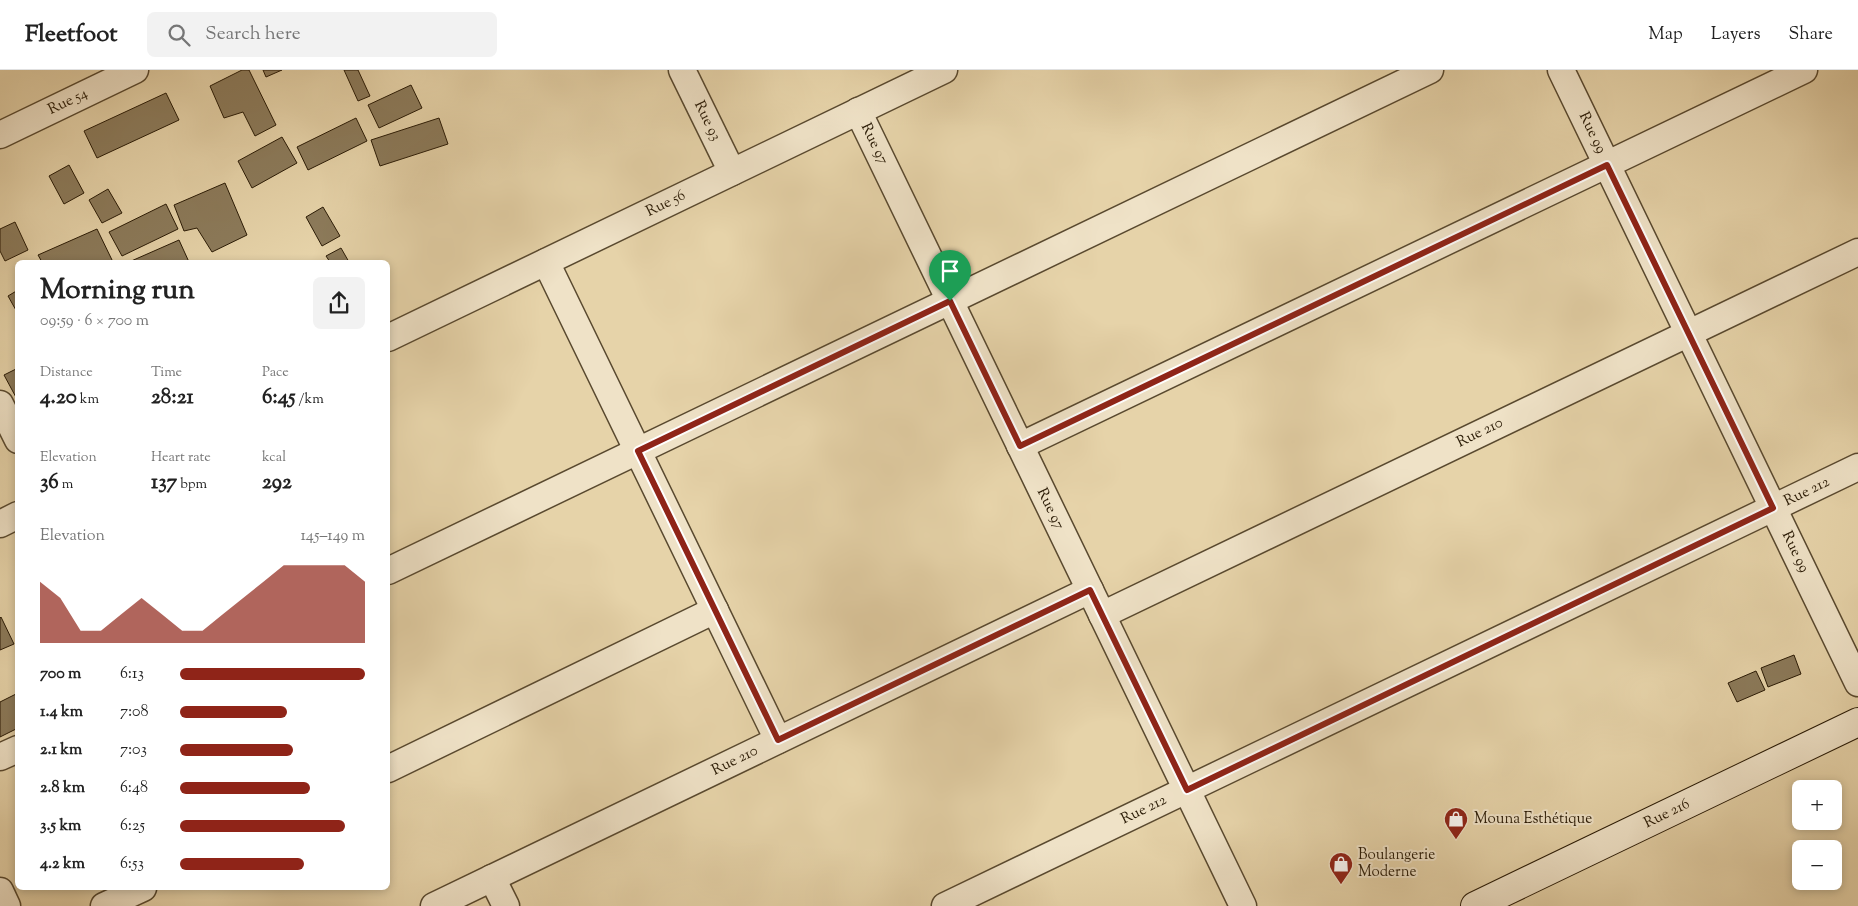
<!DOCTYPE html>
<meta charset="utf-8">
<style>
:root{--surface:#fff;--page:#f2f2f2;--text:#222;--muted:#767676;--line:#e0e0e0;--accent:#8f2418}
body{margin:0;font-family:"Sorts Mill Goudy",serif;background:var(--page);color:var(--text);height:100vh;display:flex;flex-direction:column;font-size:19px;white-space:nowrap}
*{box-sizing:border-box;margin:0}
p{font-size:16px;color:var(--muted)}
.icon{flex:none;width:28px;height:28px;fill:none;stroke:currentColor;stroke-width:2;stroke-linecap:round;stroke-linejoin:round}
.map{position:relative;flex:1;overflow:hidden}
.panel{position:absolute;left:15px;top:190px;width:375px;height:630px;display:flex;flex-direction:column;background:var(--surface);border-radius:8px;box-shadow:0 2px 8px #0003}
.panel>*{flex:none}
.controls{position:absolute;left:1792px;top:710px;display:grid;gap:10px}
.controls a{display:grid;place-items:center;width:50px;height:50px;border-radius:8px;background:var(--surface);box-shadow:0 2px 8px #0003;font-size:25px}
.pin{position:absolute;display:grid;place-items:center;width:42px;height:42px;color:#fff;margin:-51px -21px;border-radius:50% 50% 50% 0;rotate:-45deg;box-shadow:0 0 5px #0007}
.pin .icon{rotate:45deg}
.round{display:grid;place-items:center;flex:none;width:52px;height:52px;border-radius:8px;background:var(--page)}
.headline{display:flex;align-items:center;justify-content:space-between;height:85px;padding:0 25px}
h1{font-size:28px;font-weight:700;line-height:38px}
.metrics{display:grid;grid-template-columns:repeat(3,1fr);gap:8px;height:85px;padding:5px 25px}
.metrics div{display:grid;align-content:center}
.metrics b{font-size:21px;font-weight:700}
.metrics small{font-size:14px;font-weight:400}
.metrics p{font-size:14px}
.chart{height:140px;padding:10px 25px}
.chart p{display:flex;justify-content:space-between}
.chart svg{width:100%;height:90px;margin-top:5px;fill:var(--accent);opacity:.7}
ul{padding:0 25px;list-style:none;font-size:16px}
li{display:grid;grid-template-columns:80px 60px 1fr;align-items:center;height:38px}
li i{height:12px;border-radius:6px;background:var(--accent)}
header{display:flex;align-items:center;gap:30px;box-sizing:border-box;height:70px;padding:0 25px;background:var(--surface);border-bottom:1px solid var(--line)}
header strong{font-size:24px}
nav{display:flex;gap:28px;margin-inline-start:auto;font-size:18px}
.search{width:350px;height:45px;background:var(--page);display:flex;align-items:center;gap:12px;box-sizing:border-box;padding:0 18px;border-radius:8px;color:var(--muted);font-size:19px}
.map>svg:first-child{display:block}
.building{fill:#8c7b5b;stroke:#2a1b06}
.lines{fill:none;stroke-linecap:round;stroke-linejoin:round}
.street-casing{stroke:#59492f;stroke-width:29}
.secondary-casing{stroke:#2a1b06;stroke-width:30}
.street{stroke:#efe2c7;stroke-width:26}
.secondary{stroke:#efe2c7;stroke-width:28}
.route-casing{stroke:#fff;stroke-width:10}
.route{stroke:#8f2418;stroke-width:6}
.labels{text-anchor:middle;dominant-baseline:central;stroke-width:4;stroke-linejoin:round;paint-order:stroke}
.street-label{font-size:15px;fill:#2a1b06;stroke:#efe2c7}
.poi-label{font-size:15px;fill:#2a1b06;stroke:#efe2c7;text-anchor:start}
</style>
<header>
<strong>Fleetfoot</strong>
<div class="search"><svg class="icon" aria-label="search" viewBox="0 0 24 24"><circle cx="10" cy="10" r="6"/><path d="M15 15l6 6"/></svg>Search here</div>
<nav><a>Map</a><a>Layers</a><a>Share</a></nav>
</header>
<div class="map">
<svg width="1858" height="836" viewBox="0 0 1858 836">
<rect width="100%" height="100%" fill="#e6d3a9"/>
<filter id="stains"><feTurbulence type="fractalNoise" baseFrequency=".004" numOctaves="4"/><feColorMatrix values="0 0 0 0 .2 0 0 0 0 .09 0 0 0 0 .02 0 0 0 .5 -.17"/></filter>
<radialGradient id="worn" r=".72"><stop offset=".6" stop-color="#630" stop-opacity="0"/><stop offset="1" stop-color="#630" stop-opacity=".3"/></radialGradient>
<!-- building -->
<g class="building">
<polygon points="242,0 249,0 276,55 255,66 243,42 224,48 210,16"/>
<polygon points="263,0 282,0 266,7"/>
<polygon points="344,0 358,0 370,26 358,31"/>
<polygon points="411,15 422,38 379,58 368,35"/>
<polygon points="166,23 179,50 97,88 84,61"/>
<polygon points="356,48 367,71 308,100 297,77"/>
<polygon points="439,48 448,74 380,96 371,70"/>
<polygon points="282,67 297,93 252,118 238,91"/>
<polygon points="69,95 84,123 64,134 49,106"/>
<polygon points="225,113 247,165 212,182 197,158 184,161 174,135"/>
<polygon points="108,119 122,143 102,153 89,130"/>
<polygon points="166,134 178,159 122,186 109,162"/>
<polygon points="323,137 340,166 322,176 306,147"/>
<polygon points="15,152 28,180 5,191 0,181 0,159"/>
<polygon points="97,159 113,192 42,192 38,185"/>
<polygon points="179,170 189,192 129,192"/>
<polygon points="341,178 349,192 330,192 326,186"/>
<polygon points="18,220 18,242 17,242 8,226"/>
<polygon points="18,298 18,331 4,305"/>
<polygon points="1,547 14,574 0,580 0,548"/>
<polygon points="1794,585 1801,604 1768,617 1761,598"/>
<polygon points="1756,601 1765,620 1737,632 1728,613"/>
<polygon points="18,623 18,658 0,667 0,632"/>
</g>
<g class="lines">
<!-- street casing -->
<g class="street-casing">
<g id="street">
<polyline points="682,0 732,102"/>
<polyline points="1561,0 1858,613"/>
<polyline points="858,41 1243,836"/>
<polyline points="0,65 135,0"/>
<polyline points="546,192 778,670"/>
<polyline points="388,268 944,0"/>
<polyline points="0,334 18,370"/>
<polyline points="1020,376 1804,0"/>
<polyline points="0,454 18,445"/>
<polyline points="388,501 1430,0"/>
<polyline points="1102,545 1858,182"/>
<polyline points="0,687 18,679"/>
<polyline points="388,699 715,540"/>
<polyline points="492,808 506,836"/>
<polyline points="0,821 7,836"/>
<polyline points="104,836 143,818"/>
<polyline points="434,836 1090,520"/>
<polyline points="945,836 1858,397"/>
</g>
</g>
<!-- secondary casing -->
<g class="secondary-casing">
<polyline id="secondary" points="1475,836 1858,652"/>
</g>
<!-- street -->
<use href="#street" class="street"/>
<!-- secondary -->
<use href="#secondary" class="secondary"/>
</g>
<g class="lines">
<!-- route casing -->
<g class="route-casing">
<polygon id="route" points="1607,95 1773,438 1187,720 1090,520 778,670 638,381 950,231 1020,376"/>
</g>
<!-- route -->
<use href="#route" class="route"/>
</g>
<!-- icons -->
<defs>
<g id="shop-pin" transform="scale(1.25)"><path d="M0 17L-7.5 6A9.5 9.5 0 1 1 7.5 6Z" fill="#8f2418" stroke="#efe2c7"/><path d="M-5-2.5h2.3a2.7 3.5 0 0 1 5.4 0H5L5.5 6h-11ZM-1.5-2.5h3a1.5 2.3 0 0 0-3 0Z" fill="#fff"/></g>
</defs>
<g fill-rule="evenodd">
<use href="#shop-pin" x="1456" y="749"/>
<use href="#shop-pin" x="1341" y="794"/>
</g>
<g class="labels">
<!-- street labels -->
<g class="street-label">
<text transform="translate(68 32) rotate(-26)">Rue 54</text>
<text transform="translate(707 51) rotate(64)">Rue 93</text>
<text transform="translate(1592 63) rotate(64)">Rue 99</text>
<text transform="translate(874 74) rotate(64)">Rue 97</text>
<text transform="translate(666 134) rotate(-26)">Rue 56</text>
<text transform="translate(1480 363) rotate(-26)">Rue 210</text>
<text transform="translate(1807 422) rotate(-26)">Rue 212</text>
<text transform="translate(1050 439) rotate(64)">Rue 97</text>
<text transform="translate(1795 482) rotate(64)">Rue 99</text>
<text transform="translate(735 691) rotate(-26)">Rue 210</text>
<text transform="translate(1144 740) rotate(-26)">Rue 212</text>
<text transform="translate(1667 744) rotate(-26)">Rue 216</text>
</g>
<!-- poi labels -->
<g class="poi-label">
<text x="1474" y="749">Mouna Esthétique</text>
<text x="1358" y="785">Boulangerie<tspan x="1358" dy="17">Moderne</tspan></text>
</g>
</g>
<rect width="100%" height="100%" filter="url(#stains)"/>
<rect width="100%" height="100%" fill="url(#worn)"/>
</svg>
<div class="controls">
<a>+</a>
<a>−</a>
</div>
<div class="pin" style="left:950px;top:231px;background:#1e9e55"><svg class="icon" aria-label="arrive" viewBox="0 0 24 24"><path d="M6 21V4h12l-3 4 3 4H6"/></svg></div>
<section class="panel">
<div class="headline"><div><h1>Morning run</h1><p>09:59 · 6 × 700 m</p></div><a class="round"><svg class="icon" aria-label="share" viewBox="0 0 24 24"><path d="M12 15V3M7 8l5-5 5 5M5 13v7h14v-7"/></svg></a></div>
<div class="metrics">
<div><p>Distance</p><b>4.20<small> km</small></b></div>
<div><p>Time</p><b>28:21</b></div>
<div><p>Pace</p><b>6:45<small> /km</small></b></div>
</div>
<div class="metrics">
<div><p>Elevation</p><b>36<small> m</small></b></div>
<div><p>Heart rate</p><b>137<small> bpm</small></b></div>
<div><p>kcal</p><b>292</b></div>
</div>
<div class="chart"><p><span>Elevation</span>145–149 m</p>
<svg viewBox="0 0 160 44" preserveAspectRatio="none"><path d="M0 44V14L10 22L20 38L30 38L40 30L50 22L60 30L70 38L80 38L90 30L100 22L110 14L120 6L130 6L140 6L150 6L160 14V44z"/></svg>
</div>
<ul>
<li><b>700 m</b>6:13<i style="width:100%"></i></li>
<li><b>1.4 km</b>7:08<i style="width:58%"></i></li>
<li><b>2.1 km</b>7:03<i style="width:61%"></i></li>
<li><b>2.8 km</b>6:48<i style="width:70%"></i></li>
<li><b>3.5 km</b>6:25<i style="width:89%"></i></li>
<li><b>4.2 km</b>6:53<i style="width:67%"></i></li>
</ul>
</section>
</div>
